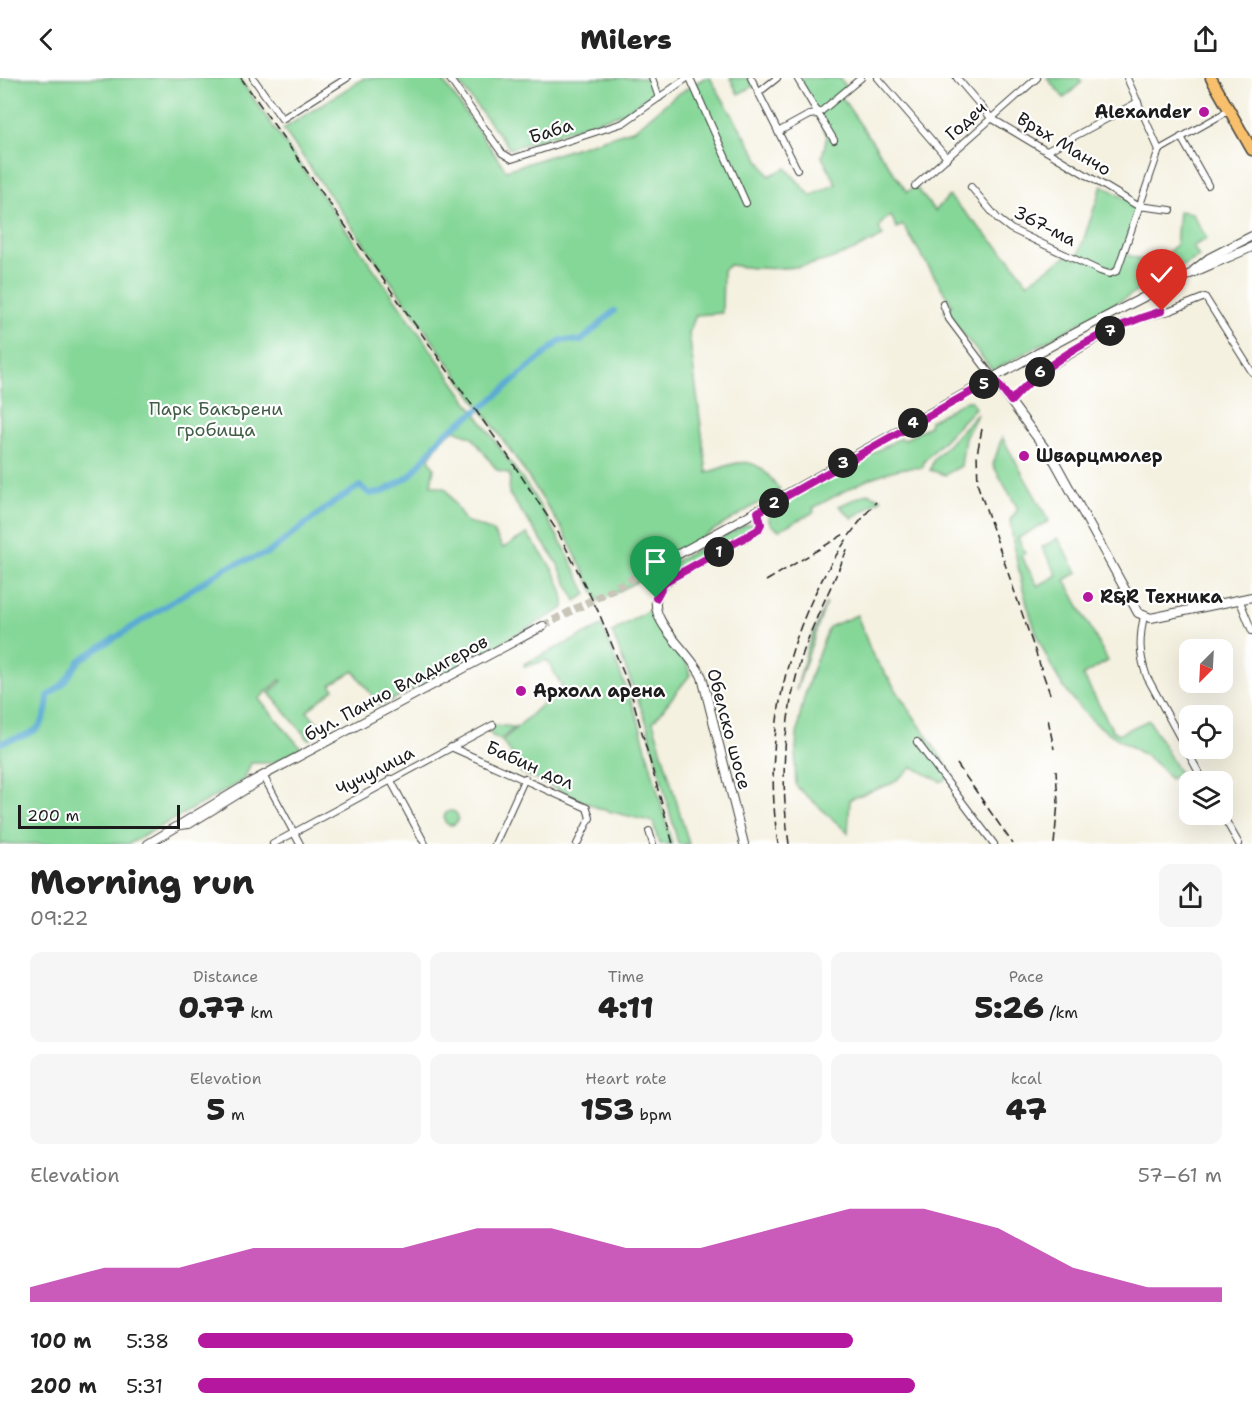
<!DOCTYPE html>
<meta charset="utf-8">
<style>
:root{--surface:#fff;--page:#f6f6f6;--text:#222;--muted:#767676;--accent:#b5179e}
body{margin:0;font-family:"Shantell Sans",sans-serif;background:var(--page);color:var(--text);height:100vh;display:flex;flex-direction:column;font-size:22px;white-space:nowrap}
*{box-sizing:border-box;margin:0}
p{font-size:20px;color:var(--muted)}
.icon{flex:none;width:33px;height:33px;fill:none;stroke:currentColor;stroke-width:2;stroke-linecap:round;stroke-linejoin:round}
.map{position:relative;height:766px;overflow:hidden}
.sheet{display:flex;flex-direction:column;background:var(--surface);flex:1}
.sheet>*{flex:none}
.needle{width:39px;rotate:204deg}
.controls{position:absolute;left:1179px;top:561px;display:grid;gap:12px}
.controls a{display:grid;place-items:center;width:54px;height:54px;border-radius:12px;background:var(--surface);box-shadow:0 6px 24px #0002;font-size:30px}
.scale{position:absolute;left:18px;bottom:15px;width:162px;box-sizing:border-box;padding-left:6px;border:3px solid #1c1c1c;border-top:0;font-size:16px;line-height:21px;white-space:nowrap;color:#1c1c1c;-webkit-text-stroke:4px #fff;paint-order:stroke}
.pin{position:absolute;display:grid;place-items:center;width:51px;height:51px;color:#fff;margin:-62px -26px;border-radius:50% 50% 50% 0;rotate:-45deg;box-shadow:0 0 6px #0007}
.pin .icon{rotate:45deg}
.km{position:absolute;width:30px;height:30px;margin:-15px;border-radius:50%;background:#222;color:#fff;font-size:16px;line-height:30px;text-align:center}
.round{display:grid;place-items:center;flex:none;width:63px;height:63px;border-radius:12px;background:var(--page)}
.summary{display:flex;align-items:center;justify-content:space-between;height:102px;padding:0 30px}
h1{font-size:33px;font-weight:800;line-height:45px}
.stats{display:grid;grid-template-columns:repeat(3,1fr);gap:9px;height:102px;padding:6px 30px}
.stats div{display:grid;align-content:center;border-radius:12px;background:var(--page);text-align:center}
.stats b{font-size:30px;font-weight:800}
.stats small{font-size:16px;font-weight:400}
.stats p{font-size:16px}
.chart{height:168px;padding:12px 30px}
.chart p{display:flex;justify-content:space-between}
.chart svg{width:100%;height:108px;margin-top:6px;fill:var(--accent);opacity:.7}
ul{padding:0 30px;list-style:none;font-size:20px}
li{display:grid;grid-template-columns:96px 72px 1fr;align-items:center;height:45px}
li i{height:15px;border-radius:8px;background:var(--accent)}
header{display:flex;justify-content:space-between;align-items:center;height:78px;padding:0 30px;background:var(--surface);font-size:27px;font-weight:800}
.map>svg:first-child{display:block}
.green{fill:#85d798;stroke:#507a5a;stroke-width:1.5}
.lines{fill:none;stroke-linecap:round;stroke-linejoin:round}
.canal{stroke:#5aaad4;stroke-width:6}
.tertiary-tunnel{stroke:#c9c6b9;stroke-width:8;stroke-dasharray:8 4;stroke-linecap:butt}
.minor-casing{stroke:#3c3c39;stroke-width:8}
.tertiary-casing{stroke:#3c3c39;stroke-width:10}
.primary-casing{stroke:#3c3c39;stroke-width:13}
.minor{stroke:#fff;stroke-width:6}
.tertiary{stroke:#fff;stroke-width:8}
.primary{stroke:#f8bf6c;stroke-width:10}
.rail{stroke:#1c1c1c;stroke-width:1.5;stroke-dasharray:9 4.5;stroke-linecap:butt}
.route-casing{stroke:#fff;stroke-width:12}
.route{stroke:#b5179e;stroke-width:8}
.poi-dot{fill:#b5179e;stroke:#fff;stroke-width:2}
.labels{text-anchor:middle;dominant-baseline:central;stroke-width:4.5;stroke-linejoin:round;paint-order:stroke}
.poi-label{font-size:18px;font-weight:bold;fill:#1c1c1c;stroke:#fff;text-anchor:start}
.street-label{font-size:18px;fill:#1c1c1c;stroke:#fff}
.park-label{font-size:18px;fill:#415d47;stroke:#fff}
</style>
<header><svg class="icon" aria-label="back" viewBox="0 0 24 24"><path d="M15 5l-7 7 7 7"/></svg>Milers<svg class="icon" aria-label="share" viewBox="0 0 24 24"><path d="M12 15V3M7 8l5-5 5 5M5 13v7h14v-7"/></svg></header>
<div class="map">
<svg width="1252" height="766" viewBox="0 0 1252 766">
<rect width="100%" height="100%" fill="#fff"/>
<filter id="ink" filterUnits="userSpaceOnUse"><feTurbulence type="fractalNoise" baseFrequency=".0167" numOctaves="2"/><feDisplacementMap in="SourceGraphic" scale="12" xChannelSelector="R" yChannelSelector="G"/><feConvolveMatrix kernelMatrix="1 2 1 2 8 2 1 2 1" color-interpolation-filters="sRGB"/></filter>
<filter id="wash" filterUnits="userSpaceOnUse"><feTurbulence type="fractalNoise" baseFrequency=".008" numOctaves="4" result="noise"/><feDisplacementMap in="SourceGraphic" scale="24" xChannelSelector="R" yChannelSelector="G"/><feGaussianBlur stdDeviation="1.35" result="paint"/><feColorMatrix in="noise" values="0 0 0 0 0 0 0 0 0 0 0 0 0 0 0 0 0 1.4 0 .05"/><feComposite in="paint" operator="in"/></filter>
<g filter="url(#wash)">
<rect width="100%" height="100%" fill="#f4f1e0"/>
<!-- green -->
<g class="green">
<path d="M0 0H239L532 415 565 471 587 516 576 523 556 483 509 416 510 396 497 392 472 359 455 352 444 359 429 380 434 390 431 407 446 411 465 443 493 453 503 470 527 456C542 476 566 504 564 530L469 583 380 628 354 593 331 606 334 611 307 633 323 651 309 662 269 615 282 603 280 602 259 621 301 670 273 685H251L244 702 129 766H0Z"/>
<path d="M364 0H441L506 92 635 51 675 18 704 0H710L769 98 786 90 811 118 836 106 822 79 827 58 798 0H840L847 10 840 17 907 114 915 108 935 133 949 118 1010 181 1027 205 1068 177 1077 181 1102 107 1138 128 1122 175 1155 186 1176 167 1179 133 1192 135 1207 161 1193 168 1199 179 993 293 944 233 952 227 903 147 897 150 891 138 884 142 879 150 883 158C830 186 790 197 730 187L723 192 722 235 696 237 689 255 707 395C745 380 755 377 780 412L645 494 647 498 745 447 756 446 753 451 665 500 655 512 647 498 599 524 564 454 515 379 283 51Z"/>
<polygon points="455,0 649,0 654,15 623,35 510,71"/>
<polygon points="730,0 749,0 753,9 738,16"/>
<polygon points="1047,0 1079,0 1082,4 1064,20"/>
<path d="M965 323H972L975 330 925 382 922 390C889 385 842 415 813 430L814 434 779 452 771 447 768 440 770 432 900 360 904 362 929 348 930 343Z"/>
<polygon points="978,335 965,360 961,388 945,397 930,392 934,381"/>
<path d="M1002 359 1049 443 1018 460 1025 475 1021 478 1038 508 1057 497 1042 469 1058 460 1077 495 1065 502 1108 583 1083 597 1113 653 1119 656 1149 642 1180 696 1170 701C1151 674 1119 666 1094 644 1039 596 1020 512 1010 442L1018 431 993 387Z"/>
<polygon points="868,415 882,421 852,440 839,428"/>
<polygon points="826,525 796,613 808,568"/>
<path d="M651 531C653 540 656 550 662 558 674 570 688 579 690 597L653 644 689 766H678L647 646 612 554Z"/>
<path d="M857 537 872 576 953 697 941 704 913 689 893 705 850 721 848 755 796 708C792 647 806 605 829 549Z"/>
<polygon points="602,548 638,641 672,766 659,766 653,744 600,731 520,694 519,686 502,663 562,608 547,582 525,589 524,586"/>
<polygon points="495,647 515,649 500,662 491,657 489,651"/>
<circle cx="451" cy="740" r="7"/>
</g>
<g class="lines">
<!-- canal -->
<path class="canal" d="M0 665C32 655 46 656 48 618L63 606 80 582 227 489 268 475 333 425 360 408 370 416 382 414 410 398 444 356 488 325 561 262 581 263 614 233"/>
</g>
</g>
<g filter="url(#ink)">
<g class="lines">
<!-- tertiary-tunnel -->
<polyline class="tertiary-tunnel" points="543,548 645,494"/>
<!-- minor casing -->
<g class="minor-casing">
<g id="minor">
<polyline points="253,0 282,41 347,0"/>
<polyline points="449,0 502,75 512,81 623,45 687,0"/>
<polyline points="652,0 659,20"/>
<polyline points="690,0 746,125"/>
<polyline points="751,0 797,91"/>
<polyline points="797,0 834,62"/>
<polyline points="878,0 947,80"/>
<polyline points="957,0 991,40 1138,128 1171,132"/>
<polyline points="1127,0 1159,72"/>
<polyline points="758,15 777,0"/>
<polyline points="778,54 809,37 818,36 861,0"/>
<polyline points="1181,59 1208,107"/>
<polyline points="1047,73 1138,24"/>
<polyline points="915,108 1037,0"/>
<polyline points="971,109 998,141 1011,151 1100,193 1109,196 1117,193 1159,72 1230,32"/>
<polyline points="943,226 949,241 994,301"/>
<polyline points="1011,323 1036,297 1124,245 1170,233 1205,219 1252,294"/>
<polyline points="1239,521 1252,553"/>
<path d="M1144 538C1139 561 1139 577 1147 599L1204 704"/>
<polyline points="917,664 994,766"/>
<polyline points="451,669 587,730 590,740 577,766"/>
<polyline points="264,699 300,766"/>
<polyline points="390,701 425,766"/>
<polyline points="1222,736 1239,766"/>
<polyline points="649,753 653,766"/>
<polyline points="273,766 493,647"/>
<polyline points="495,766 525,700"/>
</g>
</g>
<!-- tertiary casing -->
<g class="tertiary-casing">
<g id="tertiary">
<polyline points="1194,192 1209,180 1252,158"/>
<polyline points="994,301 1055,384 1138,535 1151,540 1252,519"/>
<path d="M645 494C826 398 1001 289 1186 198 1207 188 1230 179 1252 169"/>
<polyline points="180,747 189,746 259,703"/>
<polyline points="148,766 251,704 543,548"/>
<path d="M744 766 702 599C688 568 631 534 668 502L758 452 761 446 758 434"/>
</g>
</g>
<!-- primary casing -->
<g class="primary-casing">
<polyline id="primary" points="1211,0 1252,72"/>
</g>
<!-- minor -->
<use href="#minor" class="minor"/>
<!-- tertiary -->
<use href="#tertiary" class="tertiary"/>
<!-- primary -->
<use href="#primary" class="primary"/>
<!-- rail -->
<g class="rail">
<polyline points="241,0 508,378 559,456 599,535 630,611 673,766"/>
<polyline points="982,351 977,376 978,408 1050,616"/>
<polyline points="766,503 846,455"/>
<polyline points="1048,641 1054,671"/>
<polyline points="957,686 1013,766"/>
<path d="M778 766C760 642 793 518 876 424"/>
<path d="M789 766C780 702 783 637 803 575 815 539 834 505 848 469"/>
<polyline points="1054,766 1058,725 1056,692"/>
</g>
</g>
</g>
<g class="lines" filter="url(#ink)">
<!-- route casing -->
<g class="route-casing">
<path id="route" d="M656 520 663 507 668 502 758 452 761 446 758 434 994 301 1011 323C1049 280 1108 249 1162 233"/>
</g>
<!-- route -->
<use href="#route" class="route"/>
</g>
<!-- markers -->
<g class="poi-dot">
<circle cx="1204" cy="34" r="6"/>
<circle cx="1024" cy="378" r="6"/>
<circle cx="1088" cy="519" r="6"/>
<circle cx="521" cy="613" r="6"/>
</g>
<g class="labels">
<!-- poi labels -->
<g class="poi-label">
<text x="1192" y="34" text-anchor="end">Alexander</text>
<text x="1036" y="378">Шварцмюлер</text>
<text x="1100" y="519">R&amp;R Техника</text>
<text x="533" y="613">Архолл арена</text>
</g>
<!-- street labels -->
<g class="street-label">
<text transform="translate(966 43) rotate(-42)">Годеч</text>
<text transform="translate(551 53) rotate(-18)">Баба</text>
<text transform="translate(1064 66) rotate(31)">Връх Манчо</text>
<text transform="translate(1045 148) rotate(27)">367-ма</text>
<text transform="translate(396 610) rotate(-28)">бул. Панчо Владигеров</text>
<text transform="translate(729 651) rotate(75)">Обелско шосе</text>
<text transform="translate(530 687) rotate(24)">Бабин дол</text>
<text transform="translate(375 693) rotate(-28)">Чучулица</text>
</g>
<!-- park labels -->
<g class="park-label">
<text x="216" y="331">Парк Бакърени<tspan x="216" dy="21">гробища</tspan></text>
</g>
</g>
</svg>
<div class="controls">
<a><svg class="needle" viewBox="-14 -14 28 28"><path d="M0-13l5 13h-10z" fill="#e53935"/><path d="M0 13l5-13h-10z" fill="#767676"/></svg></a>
<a><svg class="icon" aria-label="locate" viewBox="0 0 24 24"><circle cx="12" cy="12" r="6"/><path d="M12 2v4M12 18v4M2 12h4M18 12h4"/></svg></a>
<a><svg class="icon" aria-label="layers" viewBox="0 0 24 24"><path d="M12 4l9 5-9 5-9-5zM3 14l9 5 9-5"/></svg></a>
</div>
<div class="scale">200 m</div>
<div class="pin" style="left:656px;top:520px;background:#1e9e55"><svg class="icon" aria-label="arrive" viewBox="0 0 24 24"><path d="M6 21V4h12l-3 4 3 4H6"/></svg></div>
<div class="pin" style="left:1162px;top:233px;background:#d93025"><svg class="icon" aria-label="check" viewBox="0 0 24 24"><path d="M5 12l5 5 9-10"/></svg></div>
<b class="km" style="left:719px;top:474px">1</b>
<b class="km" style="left:774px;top:425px">2</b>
<b class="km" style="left:843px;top:385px">3</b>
<b class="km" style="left:913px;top:345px">4</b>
<b class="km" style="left:984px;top:306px">5</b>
<b class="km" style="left:1040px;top:294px">6</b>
<b class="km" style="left:1110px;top:253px">7</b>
</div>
<section class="sheet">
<div class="summary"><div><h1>Morning run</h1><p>09:22</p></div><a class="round"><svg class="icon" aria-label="share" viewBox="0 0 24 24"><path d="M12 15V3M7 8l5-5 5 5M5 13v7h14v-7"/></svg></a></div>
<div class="stats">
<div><p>Distance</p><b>0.77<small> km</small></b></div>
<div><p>Time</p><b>4:11</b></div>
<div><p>Pace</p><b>5:26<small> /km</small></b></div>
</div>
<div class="stats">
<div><p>Elevation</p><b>5<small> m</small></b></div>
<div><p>Heart rate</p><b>153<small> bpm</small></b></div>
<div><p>kcal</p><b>47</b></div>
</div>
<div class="chart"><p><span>Elevation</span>57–61 m</p>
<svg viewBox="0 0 160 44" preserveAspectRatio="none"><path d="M0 44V38L10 30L20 30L30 22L40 22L50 22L60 14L70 14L80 22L90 22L100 14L110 6L120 6L130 14L140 30L150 38L160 38V44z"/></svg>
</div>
<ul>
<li><b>100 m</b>5:38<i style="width:64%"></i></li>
<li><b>200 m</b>5:31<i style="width:70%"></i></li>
</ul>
</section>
